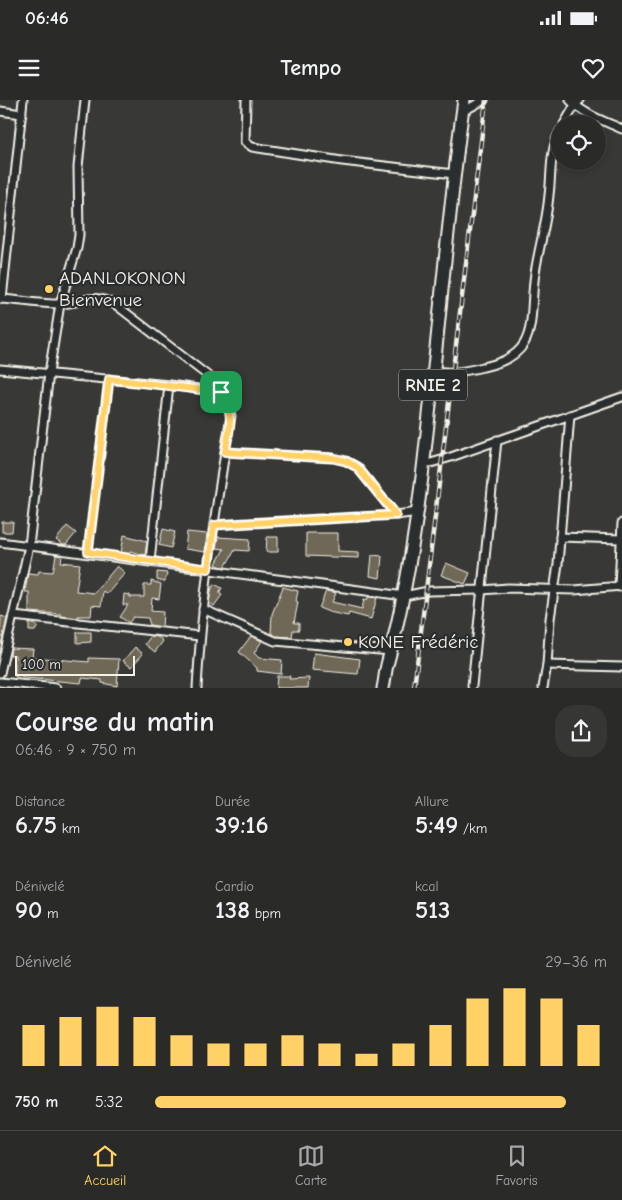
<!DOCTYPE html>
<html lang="fr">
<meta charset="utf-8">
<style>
:root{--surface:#2a2b28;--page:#363734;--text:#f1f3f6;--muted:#a5a7a8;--line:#464745;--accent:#ffd166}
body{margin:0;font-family:"Comic Neue",sans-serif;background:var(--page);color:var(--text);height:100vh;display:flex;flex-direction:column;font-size:19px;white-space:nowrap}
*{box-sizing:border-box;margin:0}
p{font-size:16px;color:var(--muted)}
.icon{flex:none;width:28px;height:28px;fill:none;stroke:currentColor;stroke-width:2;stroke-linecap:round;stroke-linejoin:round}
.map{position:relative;height:588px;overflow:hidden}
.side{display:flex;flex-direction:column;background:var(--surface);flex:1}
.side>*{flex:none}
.controls{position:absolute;left:551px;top:15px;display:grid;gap:10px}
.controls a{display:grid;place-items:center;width:55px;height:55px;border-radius:50%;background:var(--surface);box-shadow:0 2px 8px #0003,0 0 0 1px var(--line);font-size:25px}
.scale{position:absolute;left:15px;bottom:12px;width:120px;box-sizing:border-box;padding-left:5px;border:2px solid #f4f1e8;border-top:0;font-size:14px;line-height:18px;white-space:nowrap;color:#f4f1e8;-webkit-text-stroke:4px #2a2d2e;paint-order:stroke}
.pin{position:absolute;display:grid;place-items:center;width:42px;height:42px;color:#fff;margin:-21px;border-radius:10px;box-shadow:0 2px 8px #0006}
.round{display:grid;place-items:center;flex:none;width:52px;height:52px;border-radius:20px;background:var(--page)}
.summary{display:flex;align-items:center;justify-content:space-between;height:85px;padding:0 15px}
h1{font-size:28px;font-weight:800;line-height:38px}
.metrics{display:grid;grid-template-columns:repeat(3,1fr);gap:8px;height:85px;padding:5px 15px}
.metrics div{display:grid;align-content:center}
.metrics b{font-size:25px;font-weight:800}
.metrics small{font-size:14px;font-weight:400}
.metrics p{font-size:14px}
.chart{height:140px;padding:10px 15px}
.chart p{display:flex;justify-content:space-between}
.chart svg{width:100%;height:90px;margin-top:5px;stroke:var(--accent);stroke-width:6}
ul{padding:0 15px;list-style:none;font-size:16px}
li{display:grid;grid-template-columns:80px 60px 1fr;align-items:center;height:38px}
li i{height:12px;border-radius:6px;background:var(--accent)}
.status{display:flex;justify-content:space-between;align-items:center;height:35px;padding:0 25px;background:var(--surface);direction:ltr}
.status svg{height:14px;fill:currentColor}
header{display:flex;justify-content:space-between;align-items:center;height:65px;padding:0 15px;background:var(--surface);font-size:22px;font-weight:800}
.dock{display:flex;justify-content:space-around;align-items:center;height:70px;border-top:1px solid var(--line);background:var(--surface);font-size:14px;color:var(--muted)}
.dock a{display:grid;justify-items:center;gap:2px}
.dock .active{color:var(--accent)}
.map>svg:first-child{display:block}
.building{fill:#6f6757;stroke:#f4f1e8}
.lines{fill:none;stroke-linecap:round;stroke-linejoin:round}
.minor-casing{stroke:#f4f1e8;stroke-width:11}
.trunk-casing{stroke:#f4f1e8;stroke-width:15}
.minor{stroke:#2a2d2e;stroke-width:7}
.trunk{stroke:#2a2d2e;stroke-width:11}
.rail-casing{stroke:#f4f1e8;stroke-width:4.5}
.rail{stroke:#2a2d2e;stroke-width:2.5;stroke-dasharray:8;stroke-linecap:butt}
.route-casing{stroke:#fff;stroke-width:10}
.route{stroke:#ffd166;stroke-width:6}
.poi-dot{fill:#ffd166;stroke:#2a2d2e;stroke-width:2}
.labels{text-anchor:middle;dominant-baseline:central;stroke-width:4.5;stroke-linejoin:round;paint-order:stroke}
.shield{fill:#2a2d2e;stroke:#b7b6b0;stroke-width:1}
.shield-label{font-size:18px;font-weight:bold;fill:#f4f1e8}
.poi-label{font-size:19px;fill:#f4f1e8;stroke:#2a2d2e;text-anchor:start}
</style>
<div class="status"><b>06:46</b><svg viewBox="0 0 49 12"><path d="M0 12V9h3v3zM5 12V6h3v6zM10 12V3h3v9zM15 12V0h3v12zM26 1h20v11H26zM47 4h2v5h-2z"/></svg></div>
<header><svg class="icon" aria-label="menu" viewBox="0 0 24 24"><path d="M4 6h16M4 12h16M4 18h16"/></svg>Tempo<svg class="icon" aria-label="heart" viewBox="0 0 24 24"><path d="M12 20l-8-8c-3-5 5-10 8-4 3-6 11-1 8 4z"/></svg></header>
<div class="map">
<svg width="622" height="588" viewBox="0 0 622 588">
<rect width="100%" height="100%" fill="#383936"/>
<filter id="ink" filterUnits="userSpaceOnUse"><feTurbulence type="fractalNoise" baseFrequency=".02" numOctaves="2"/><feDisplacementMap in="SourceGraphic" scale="10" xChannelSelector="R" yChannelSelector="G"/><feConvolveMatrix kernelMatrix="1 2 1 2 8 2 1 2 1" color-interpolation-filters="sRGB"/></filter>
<g filter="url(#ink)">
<!-- building -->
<g class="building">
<polygon points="2,422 13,422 12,432 2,432"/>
<polygon points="67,426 76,433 66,445 63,445 56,440"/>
<polygon points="163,429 175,432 171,448 159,445"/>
<polygon points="187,432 207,434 205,452 185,449"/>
<polygon points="306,433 338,433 338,451 359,452 359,458 306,456"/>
<polygon points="124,435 147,441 145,455 130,451 129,454 121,453"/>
<polygon points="218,437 250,439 249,451 235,450 225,467 219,466 216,464 224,449 216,448"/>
<polygon points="267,437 278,437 278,452 266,452"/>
<polygon points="56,455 62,456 61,462 80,464 76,491 94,493 117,466 125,473 107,494 103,491 101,506 92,505 91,516 78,516 78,518 61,516 61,514 29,512 29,492 25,492 28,473 38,474 39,471 53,472"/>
<polygon points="372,455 382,456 380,478 370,476"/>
<polygon points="446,463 470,473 465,484 441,475"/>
<polygon points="157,472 167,473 165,482 157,480"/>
<polygon points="151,481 161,484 159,499 152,498 151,511 163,512 162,527 150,525 148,518 133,517 129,523 120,517 128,505 123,505 124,494 130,495 130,497 144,497 144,485 151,485"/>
<polygon points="214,484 222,488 219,493 222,495 214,506 209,503 211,491"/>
<polygon points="283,487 298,491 296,501 298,502 294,523 299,523 299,530 293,530 292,537 276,536 271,533 272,514"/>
<polygon points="326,491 336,493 332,502 362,509 364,499 367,500 368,497 377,498 371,519 349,513 348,516 329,512 319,508"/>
<polygon points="1,516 7,518 2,542 0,542"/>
<polygon points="29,523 38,526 35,531 29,531"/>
<polygon points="77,532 91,532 91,542 77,543"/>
<polygon points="151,536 158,537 163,541 155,552 145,544"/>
<polygon points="251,536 262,541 254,553 259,558 282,560 281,574 257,571 257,568 239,552"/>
<polygon points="135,547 143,554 131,567 123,561"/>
<polygon points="11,548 33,549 32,557 89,562 89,558 119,559 117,586 102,583 102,580 82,578 81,583 15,577 15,555 10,555"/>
<polygon points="314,553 360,559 358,574 312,570"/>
<polygon points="277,576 290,576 289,579 309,578 308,588 276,588"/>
</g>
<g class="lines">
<!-- minor casing -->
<g class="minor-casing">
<g id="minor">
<polyline points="246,0 245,42 252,47 342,61 454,74"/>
<path d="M570 0C583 14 604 21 622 29"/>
<polyline points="0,11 22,14"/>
<polyline points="462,12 484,0"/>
<polyline points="564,24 575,5 580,0"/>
<path d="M0 199C19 200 40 204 59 204 85 204 88 191 116 205L212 279 227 302 231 316C216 406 202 497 197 588"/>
<polyline points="2,199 23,0"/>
<polyline points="0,269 169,285 221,292"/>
<path d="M434 271C452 274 466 271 483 267 542 255 528 220 535 173 539 147 547 121 549 95 552 73 549 52 560 31"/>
<polyline points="225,352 333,358 346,361 357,367 396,415"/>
<polyline points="424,365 451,357 622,297"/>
<polyline points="214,425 396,415 418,412"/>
<polyline points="560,437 621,439"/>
<polyline points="0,442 404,496 428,491 482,490 508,488 574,490 622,486"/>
<polyline points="88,452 109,279"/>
<polyline points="150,461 169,285"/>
<polyline points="619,487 622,423"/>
<polyline points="203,509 275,541 391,551"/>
<polyline points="13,516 200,536"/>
<polyline points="547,565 622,567"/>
<polyline points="0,573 29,446 49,273 60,204 77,148 79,135 78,67 85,0"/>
<polyline points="0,582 56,588"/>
<polyline points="472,586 497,340"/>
<polyline points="543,588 547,565 550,519 558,464 570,315"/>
</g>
</g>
<!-- trunk casing -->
<g class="trunk-casing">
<path id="trunk" d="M383 588C385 580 385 573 387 565 407 492 418 417 426 342 439 228 448 114 464 0"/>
</g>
<!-- minor -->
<use href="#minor" class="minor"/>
<!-- trunk -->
<use href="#trunk" class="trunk"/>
<!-- rail casing -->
<g class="rail-casing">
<polyline id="rail" points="414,588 486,0"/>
</g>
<!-- rail -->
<use href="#rail" class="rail"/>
</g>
</g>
<g class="lines" filter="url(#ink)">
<!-- route casing -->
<g class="route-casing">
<path id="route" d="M109 279 221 292C235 316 230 326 225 352L333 358 346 361 357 367 396 415 214 425 208 469 88 452Z"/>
</g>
<!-- route -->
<use href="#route" class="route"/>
</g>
<!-- markers -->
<g class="poi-dot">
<circle cx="49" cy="189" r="5"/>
<circle cx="348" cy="542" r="5"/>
</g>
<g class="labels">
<!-- shield labels -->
<rect class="shield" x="399" y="269.5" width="68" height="31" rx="4"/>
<g class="shield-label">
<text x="433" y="285">RNIE 2</text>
</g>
<!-- poi labels -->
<g class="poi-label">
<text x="59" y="178">ADANLOKONON<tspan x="59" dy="22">Bienvenue</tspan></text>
<text x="358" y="542">KONE Frédéric</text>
</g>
</g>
</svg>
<div class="controls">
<a><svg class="icon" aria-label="locate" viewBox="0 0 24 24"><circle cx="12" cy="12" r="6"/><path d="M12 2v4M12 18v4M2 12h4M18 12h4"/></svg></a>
</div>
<div class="scale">100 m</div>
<div class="pin" style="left:221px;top:292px;background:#1e9e55"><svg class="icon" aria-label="arrive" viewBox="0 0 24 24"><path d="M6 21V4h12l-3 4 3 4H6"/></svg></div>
</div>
<section class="side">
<div class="summary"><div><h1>Course du matin</h1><p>06:46 · 9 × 750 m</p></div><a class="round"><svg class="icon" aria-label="share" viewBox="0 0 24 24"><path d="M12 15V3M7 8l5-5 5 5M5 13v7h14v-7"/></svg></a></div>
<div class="metrics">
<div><p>Distance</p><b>6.75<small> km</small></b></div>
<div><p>Durée</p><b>39:16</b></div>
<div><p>Allure</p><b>5:49<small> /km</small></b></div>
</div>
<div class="metrics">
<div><p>Dénivelé</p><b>90<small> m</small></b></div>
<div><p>Cardio</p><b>138<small> bpm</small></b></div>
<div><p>kcal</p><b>513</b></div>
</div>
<div class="chart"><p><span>Dénivelé</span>29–36 m</p>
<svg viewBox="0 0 160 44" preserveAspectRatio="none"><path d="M5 44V24M15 44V20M25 44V15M35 44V20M45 44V29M55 44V33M65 44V33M75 44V29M85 44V33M95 44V38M105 44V33M115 44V24M125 44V11M135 44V6M145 44V11M155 44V24"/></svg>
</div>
<ul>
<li><b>750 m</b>5:32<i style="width:91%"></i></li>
</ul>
</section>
<nav class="dock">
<a class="active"><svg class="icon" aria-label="home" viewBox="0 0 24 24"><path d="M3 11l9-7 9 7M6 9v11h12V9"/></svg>Accueil</a>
<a><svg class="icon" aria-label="map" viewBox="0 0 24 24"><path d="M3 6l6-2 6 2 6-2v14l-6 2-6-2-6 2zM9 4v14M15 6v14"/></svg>Carte</a>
<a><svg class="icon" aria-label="saved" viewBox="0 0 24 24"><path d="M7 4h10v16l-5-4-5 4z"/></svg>Favoris</a>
</nav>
